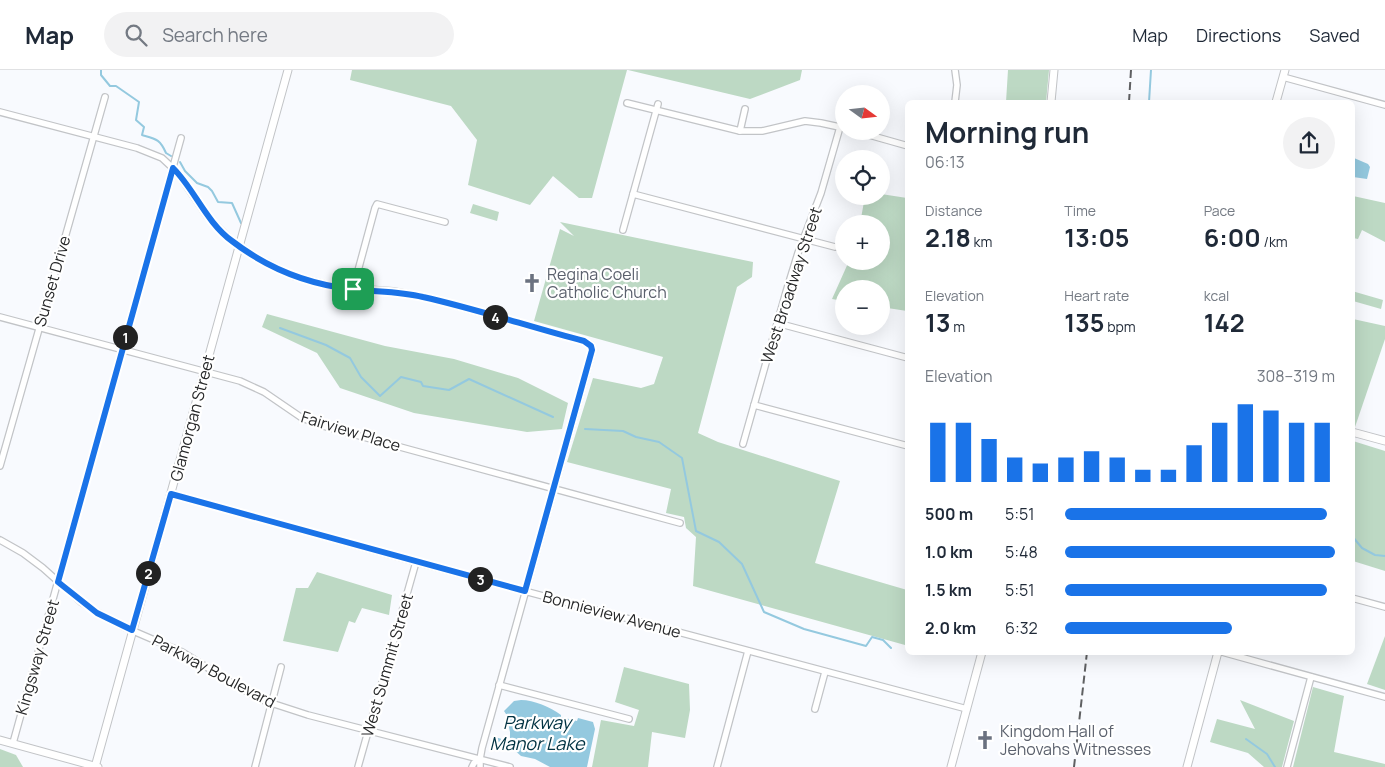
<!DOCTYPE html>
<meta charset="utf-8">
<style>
:root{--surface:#fff;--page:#f2f2f3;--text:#1f2937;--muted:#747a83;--line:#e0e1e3;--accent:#1a73e8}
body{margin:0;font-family:Manrope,sans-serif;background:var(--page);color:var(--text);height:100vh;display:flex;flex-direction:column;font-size:19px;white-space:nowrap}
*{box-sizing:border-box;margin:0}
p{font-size:16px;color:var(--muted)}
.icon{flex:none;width:28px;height:28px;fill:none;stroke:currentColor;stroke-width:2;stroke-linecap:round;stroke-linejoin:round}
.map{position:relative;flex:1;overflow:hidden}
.sheet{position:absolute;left:905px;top:30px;width:450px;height:555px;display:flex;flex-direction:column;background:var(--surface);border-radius:8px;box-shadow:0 5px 20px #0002}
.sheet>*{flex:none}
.needle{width:32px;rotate:105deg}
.buttons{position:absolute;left:835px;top:15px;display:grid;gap:10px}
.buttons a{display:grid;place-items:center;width:55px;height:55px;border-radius:50%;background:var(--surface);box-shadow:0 5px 20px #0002;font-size:25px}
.pin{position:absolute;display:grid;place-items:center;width:42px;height:42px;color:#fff;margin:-21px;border-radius:10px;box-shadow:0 2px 8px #0006}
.km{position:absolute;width:25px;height:25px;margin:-12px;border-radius:50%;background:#222;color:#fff;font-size:14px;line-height:25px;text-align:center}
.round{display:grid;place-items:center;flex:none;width:52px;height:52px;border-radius:26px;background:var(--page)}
.overview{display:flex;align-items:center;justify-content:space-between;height:85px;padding:0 20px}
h1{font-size:28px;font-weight:700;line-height:38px}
.figures{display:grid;grid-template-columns:repeat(3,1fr);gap:8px;height:85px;padding:5px 20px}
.figures div{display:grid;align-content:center}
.figures b{font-size:25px;font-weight:700}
.figures small{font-size:14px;font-weight:400}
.figures p{font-size:14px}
.chart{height:140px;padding:10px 20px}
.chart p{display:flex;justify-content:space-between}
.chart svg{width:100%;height:90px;margin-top:5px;stroke:var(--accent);stroke-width:6}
ul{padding:0 20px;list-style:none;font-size:16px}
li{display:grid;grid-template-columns:80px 60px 1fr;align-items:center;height:38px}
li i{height:12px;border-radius:6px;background:var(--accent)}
header{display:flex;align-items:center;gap:30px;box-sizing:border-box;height:70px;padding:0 25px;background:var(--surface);border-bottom:1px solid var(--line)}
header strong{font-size:24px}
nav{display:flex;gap:28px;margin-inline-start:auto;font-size:18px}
.search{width:350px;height:45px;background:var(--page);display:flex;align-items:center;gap:12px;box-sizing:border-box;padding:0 18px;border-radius:28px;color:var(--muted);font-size:19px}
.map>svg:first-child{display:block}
.green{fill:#bdd9c4}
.water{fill:#94c9df}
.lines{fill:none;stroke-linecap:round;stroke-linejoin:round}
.stream{stroke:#94c9df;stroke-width:2}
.minor-casing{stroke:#c2c4c7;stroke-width:8}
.tertiary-casing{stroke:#c2c4c7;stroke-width:9}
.minor{stroke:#fff;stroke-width:5.5}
.tertiary{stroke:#fff;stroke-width:7}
.rail{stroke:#5f6062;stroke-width:2;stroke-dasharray:8 4;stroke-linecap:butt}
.route-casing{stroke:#fff;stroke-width:10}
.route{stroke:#1a73e8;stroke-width:6}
.labels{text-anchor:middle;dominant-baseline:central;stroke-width:4.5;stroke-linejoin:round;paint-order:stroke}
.worship-label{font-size:16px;fill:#5b616d;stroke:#fff;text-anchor:start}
.street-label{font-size:16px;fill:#28292a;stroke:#fff}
.water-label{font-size:18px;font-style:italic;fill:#003242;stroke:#fff}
</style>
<header>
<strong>Map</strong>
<div class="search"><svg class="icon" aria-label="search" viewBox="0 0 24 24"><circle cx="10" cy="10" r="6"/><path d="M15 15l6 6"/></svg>Search here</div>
<nav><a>Map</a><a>Directions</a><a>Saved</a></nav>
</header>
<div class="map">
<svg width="1385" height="697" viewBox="0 0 1385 697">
<rect width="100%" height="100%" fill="#f8fafe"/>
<!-- green -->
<g class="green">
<polygon points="352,0 627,0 592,128 579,128 553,106 530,135 468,115 477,70 451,36 350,10"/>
<polygon points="628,0 802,0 800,10 750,29"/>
<polygon points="1008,0 1049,0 1046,32 1006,32"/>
<polygon points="881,124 907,128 907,241 881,237 881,219 844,219 844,231 832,229 849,191 881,191 881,154 860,154 865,126 881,126"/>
<polygon points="1353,126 1385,133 1385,172 1362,160 1358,169 1353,168"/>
<polygon points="473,134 499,142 497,151 470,143"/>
<polygon points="560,152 753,192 752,207 737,217 698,363 718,372 840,411 815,493 907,520 908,565 905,575 693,516 696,467 686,458 684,447 666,443 671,419 567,392 593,308 641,318 654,314 663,287 534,251 560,159 574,166"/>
<polygon points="1352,221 1383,230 1381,239 1353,231"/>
<polygon points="267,244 385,276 454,289 518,308 568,333 562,359 527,362 414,343 340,318 317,283 262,257"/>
<polygon points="1353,249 1385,256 1385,269 1355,357 1352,357"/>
<polygon points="1353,371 1385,381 1385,501 1353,491"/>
<polygon points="317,502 392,525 389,545 362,538 355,553 349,551 338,582 283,571 296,518 308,518"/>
<polygon points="1385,566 1385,620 1367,614"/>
<polygon points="624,597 689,614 690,640 685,668 652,662 648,697 592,697 601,650 634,656 639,640 615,632"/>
<polygon points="1313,617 1344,626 1334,682 1385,694 1385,697 1293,697"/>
<polygon points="1240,630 1294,651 1282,697 1264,697 1248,683 1210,672 1217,649 1255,659"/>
<polygon points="0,679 16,685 23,697 0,697"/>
</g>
<!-- water -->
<g class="water">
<polygon points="1354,88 1368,94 1370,97 1367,109 1353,107"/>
<path d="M521 630C534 630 550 637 561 645V647L577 651 578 648 593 652 595 659 587 697H550L535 689 521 686 512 678 502 679 503 676 496 679 499 677 498 675 501 674H495V667L505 670 508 675 510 670V662L506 644 504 641 514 631Z"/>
</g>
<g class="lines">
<!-- stream -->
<g class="stream">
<path d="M101 0V5L110 16H116L139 32 136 50 144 57 142 65C156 69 160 69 166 83L171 86"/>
<polyline points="1149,32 1151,0"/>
<polyline points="180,92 185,101 197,113 208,117 212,121 218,132 232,133 241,153"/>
<polyline points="280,258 326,275 350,288 361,307 380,326 401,307 421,312 423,316 449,320 469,309 553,347"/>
<polyline points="585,359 623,361 636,367 659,372 682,388 696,461 719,472 742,494 764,542 804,559 866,576 872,567 883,570 891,578"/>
<polyline points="1352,466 1362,478 1375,485 1385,486"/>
<polyline points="1246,669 1267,684 1275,697"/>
</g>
<!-- minor casing -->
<g class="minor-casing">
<g id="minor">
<polyline points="1283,7 1385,35"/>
<polyline points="955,32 957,15 955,0"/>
<polyline points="627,33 740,61 762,61 805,51 821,53 844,58"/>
<polyline points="0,42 137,78 162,88 177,102 207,146 230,169 256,187 293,206 336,217 393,221 424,227 584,271 591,275 592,280 591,286 482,678 480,689 480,697"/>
<polyline points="740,61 745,39"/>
<polyline points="855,61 908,76"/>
<polyline points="633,124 835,177"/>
<polyline points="623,160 658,34"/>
<polyline points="353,219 375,138 377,134 445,152"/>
<polyline points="0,247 240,311 264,322 302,348 323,356 680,453"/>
<polyline points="777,253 908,288"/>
<polyline points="754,335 908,376"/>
<polyline points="743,374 786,222 798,183 821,123 840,57"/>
<polyline points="0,396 105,27"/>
<polyline points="171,424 416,492 967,639"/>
<polyline points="0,470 23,483 43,498 81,532 97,542 124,557 182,582 242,619 265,631 308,645 510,697"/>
<polyline points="1352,528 1385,537"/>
<polyline points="1222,582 1385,627"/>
<polyline points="499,615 629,649"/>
<polyline points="815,639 825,602"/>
<polyline points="13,673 181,68"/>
<polyline points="255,697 281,597"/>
<polyline points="358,697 416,492"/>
<polyline points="472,697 474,693 480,689"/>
<polyline points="717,697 748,581"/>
<polyline points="1287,697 1311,607"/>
</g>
</g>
<!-- tertiary casing -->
<g class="tertiary-casing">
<g id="tertiary">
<polyline points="1051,32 1054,0"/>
<polyline points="1276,32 1285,0"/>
<polyline points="1352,362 1385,371"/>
<polyline points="0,670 98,697"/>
<polyline points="95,697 288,0"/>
<polyline points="951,697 982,582"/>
<polyline points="1187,697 1218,582"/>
</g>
</g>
<!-- minor -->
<use href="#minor" class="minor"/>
<!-- tertiary -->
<use href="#tertiary" class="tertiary"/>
<!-- rail -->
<g class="rail">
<polyline points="1129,32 1131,0"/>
<polyline points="1074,697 1087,582"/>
</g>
</g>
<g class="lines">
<!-- route casing -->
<g class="route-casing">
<path id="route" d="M173 98C195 120 206 152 232 171 267 198 307 214 351 219 375 222 399 221 423 227 477 239 530 257 584 271L591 276 592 280 525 521 171 424 132 560 97 543 58 512Z"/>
</g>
<!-- route -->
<use href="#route" class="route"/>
</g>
<!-- icons -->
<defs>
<g id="church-bare" transform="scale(1.5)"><path d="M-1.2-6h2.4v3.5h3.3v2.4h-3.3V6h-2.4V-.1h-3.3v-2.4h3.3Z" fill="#6b7280" stroke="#fff" stroke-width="2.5" paint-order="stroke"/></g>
</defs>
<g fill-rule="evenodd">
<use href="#church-bare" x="532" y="213"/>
<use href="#church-bare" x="985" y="670"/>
</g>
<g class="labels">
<!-- worship labels -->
<g class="worship-label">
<text x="547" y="204">Regina Coeli<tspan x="547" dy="18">Catholic Church</tspan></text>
<text x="1000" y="661">Kingdom Hall of<tspan x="1000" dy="18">Jehovahs Witnesses</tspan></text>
</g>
<!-- street labels -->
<g class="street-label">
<text transform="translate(52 211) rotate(-74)">Sunset Drive</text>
<text transform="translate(791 215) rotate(-72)">West Broadway Street</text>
<text transform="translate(192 348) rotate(-75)">Glamorgan Street</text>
<text transform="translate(351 361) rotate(17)">Fairview Place</text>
<text transform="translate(612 544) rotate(15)">Bonnieview Avenue</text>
<text transform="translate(37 587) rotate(-74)">Kingsway Street</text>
<text transform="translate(387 595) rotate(-74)">West Summit Street</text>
<text transform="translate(214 601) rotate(28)">Parkway Boulevard</text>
</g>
<!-- water labels -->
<g class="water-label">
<text x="537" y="652">Parkway<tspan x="537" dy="21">Manor Lake</tspan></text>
</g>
</g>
</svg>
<div class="buttons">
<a><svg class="needle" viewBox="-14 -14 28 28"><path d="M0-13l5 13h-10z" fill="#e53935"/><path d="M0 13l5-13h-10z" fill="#747a83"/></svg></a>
<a><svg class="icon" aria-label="locate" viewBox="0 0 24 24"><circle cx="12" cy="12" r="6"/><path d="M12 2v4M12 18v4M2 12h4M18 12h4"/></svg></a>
<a>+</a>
<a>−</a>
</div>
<div class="pin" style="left:353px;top:219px;background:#1e9e55"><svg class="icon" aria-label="arrive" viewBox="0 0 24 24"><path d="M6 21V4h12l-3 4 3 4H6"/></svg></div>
<b class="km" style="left:125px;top:267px">1</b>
<b class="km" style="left:148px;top:503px">2</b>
<b class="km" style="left:480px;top:509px">3</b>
<b class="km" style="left:495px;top:247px">4</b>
<section class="sheet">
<div class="overview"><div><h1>Morning run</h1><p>06:13</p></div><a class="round"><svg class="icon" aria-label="share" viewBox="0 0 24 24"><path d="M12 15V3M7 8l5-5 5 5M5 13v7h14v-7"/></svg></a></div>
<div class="figures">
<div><p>Distance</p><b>2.18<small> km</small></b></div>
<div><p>Time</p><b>13:05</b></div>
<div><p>Pace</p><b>6:00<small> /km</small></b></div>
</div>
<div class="figures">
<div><p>Elevation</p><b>13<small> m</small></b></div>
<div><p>Heart rate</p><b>135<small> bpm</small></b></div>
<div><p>kcal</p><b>142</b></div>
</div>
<div class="chart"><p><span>Elevation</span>308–319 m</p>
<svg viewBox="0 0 160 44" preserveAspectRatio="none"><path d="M5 44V15M15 44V15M25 44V23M35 44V32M45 44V35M55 44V32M65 44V29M75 44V32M85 44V38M95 44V38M105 44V26M115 44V15M125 44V6M135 44V9M145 44V15M155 44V15"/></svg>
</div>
<ul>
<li><b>500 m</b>5:51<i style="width:97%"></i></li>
<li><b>1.0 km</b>5:48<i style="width:100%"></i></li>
<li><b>1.5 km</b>5:51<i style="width:97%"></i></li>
<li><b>2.0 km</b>6:32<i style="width:62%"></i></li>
</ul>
</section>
</div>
